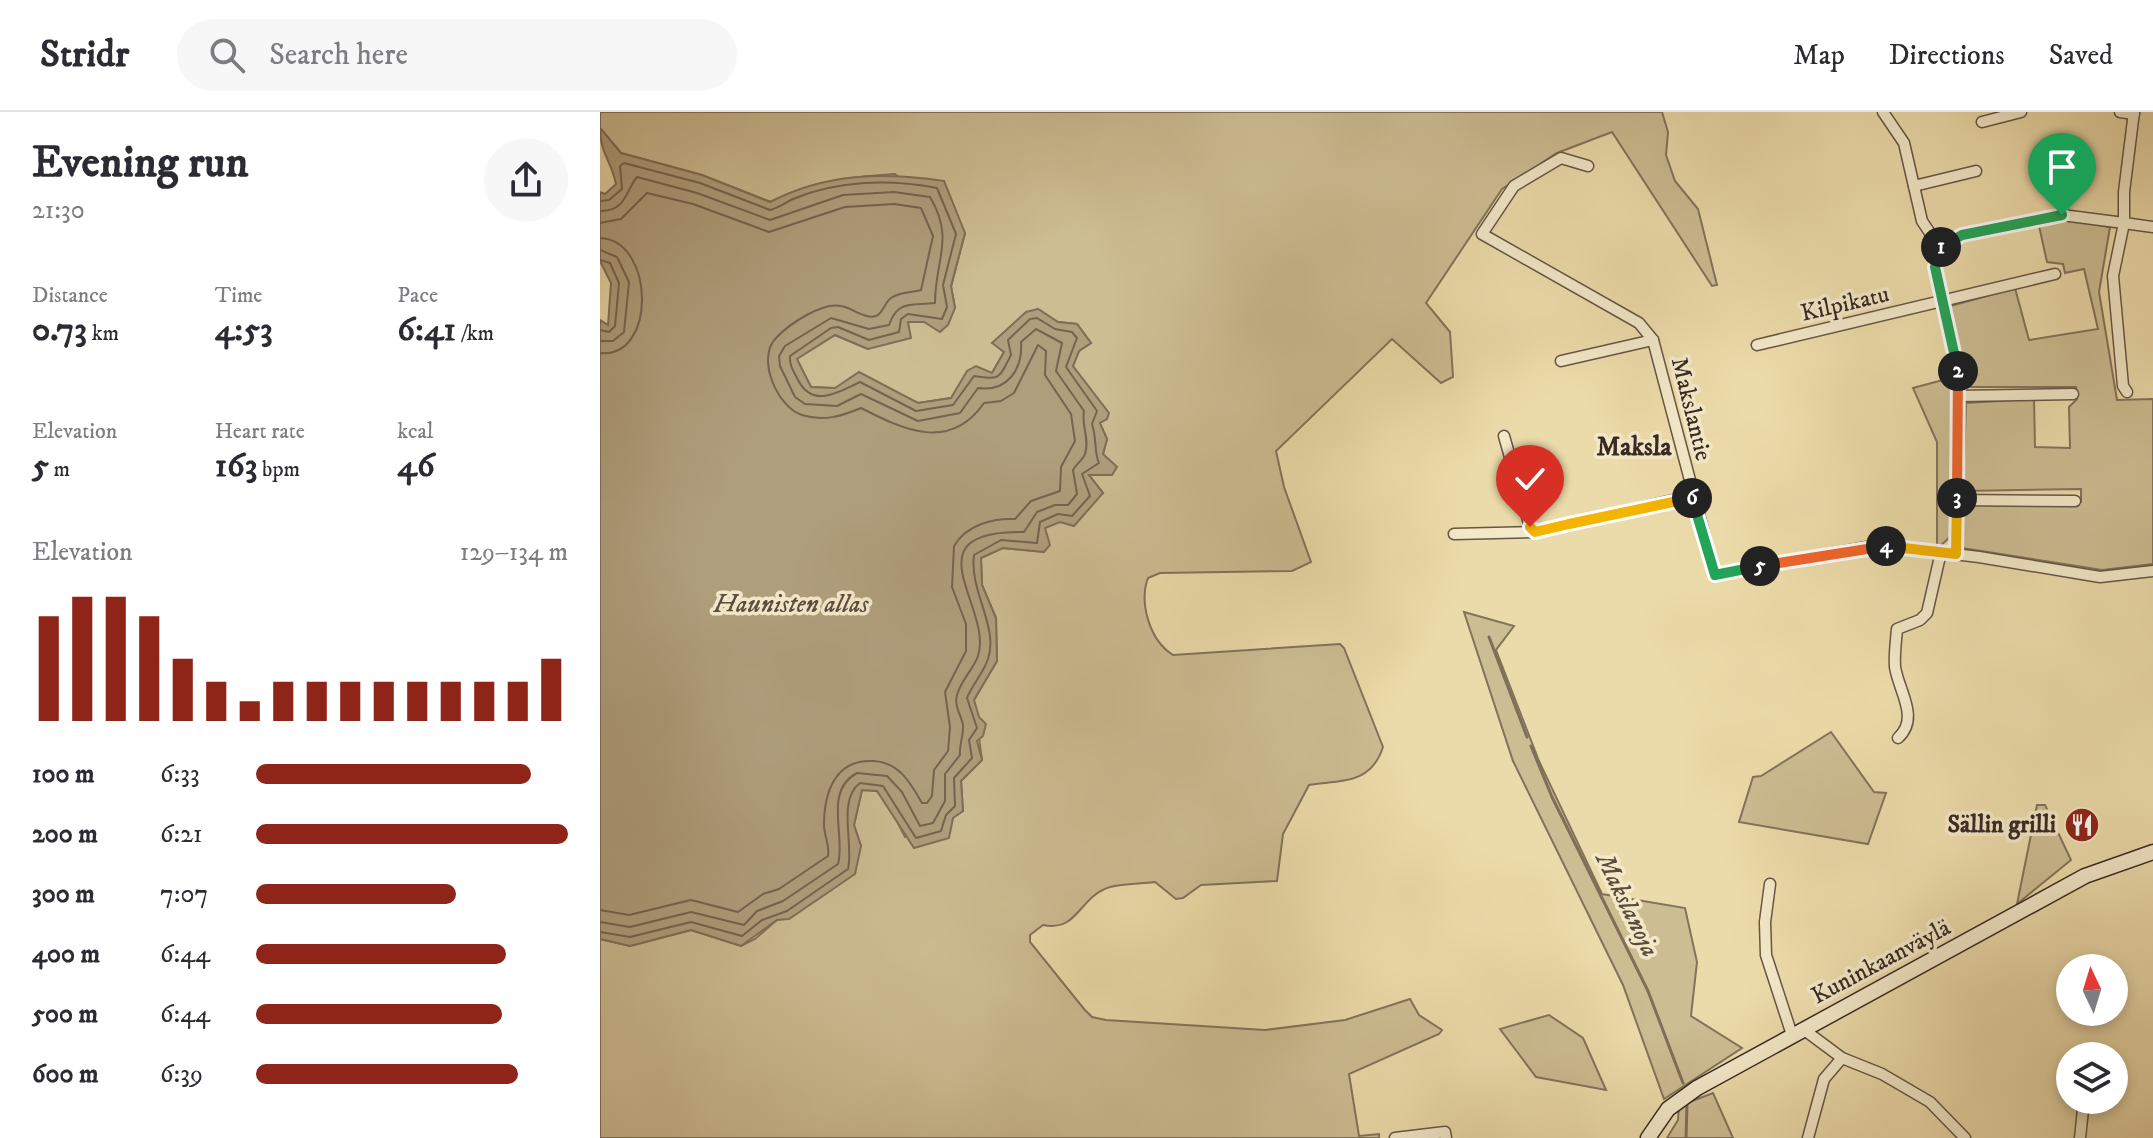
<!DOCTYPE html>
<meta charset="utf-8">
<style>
:root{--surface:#fff;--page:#f7f7f7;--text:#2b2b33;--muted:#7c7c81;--line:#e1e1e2;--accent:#8f2418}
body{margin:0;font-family:"IM FELL DW Pica",serif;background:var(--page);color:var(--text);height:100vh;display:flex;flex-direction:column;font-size:30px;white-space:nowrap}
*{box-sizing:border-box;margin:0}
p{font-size:26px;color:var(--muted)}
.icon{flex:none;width:44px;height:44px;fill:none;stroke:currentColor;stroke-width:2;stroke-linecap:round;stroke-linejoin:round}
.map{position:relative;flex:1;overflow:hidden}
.drawer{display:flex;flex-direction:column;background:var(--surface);width:600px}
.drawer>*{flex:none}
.needle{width:52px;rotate:356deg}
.controls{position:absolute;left:1456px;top:842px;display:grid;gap:16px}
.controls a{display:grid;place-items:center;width:72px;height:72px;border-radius:50%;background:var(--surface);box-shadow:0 4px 12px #0003;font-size:40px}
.pin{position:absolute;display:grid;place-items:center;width:68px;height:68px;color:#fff;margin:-82px -34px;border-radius:50% 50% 50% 0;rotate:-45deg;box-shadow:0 0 8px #0007}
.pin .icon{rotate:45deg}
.km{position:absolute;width:40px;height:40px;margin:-20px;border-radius:50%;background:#222;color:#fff;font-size:22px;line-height:40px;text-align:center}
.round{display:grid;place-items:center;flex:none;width:84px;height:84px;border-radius:42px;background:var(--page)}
.summary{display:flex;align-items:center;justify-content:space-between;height:136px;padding:0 32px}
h1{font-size:44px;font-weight:700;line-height:60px}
.figures{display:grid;grid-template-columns:repeat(3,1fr);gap:12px;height:136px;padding:8px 32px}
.figures div{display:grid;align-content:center}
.figures b{font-size:34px;font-weight:700}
.figures small{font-size:22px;font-weight:400}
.figures p{font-size:22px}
.chart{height:224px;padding:16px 32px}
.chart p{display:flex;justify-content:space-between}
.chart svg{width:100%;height:144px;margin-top:8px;stroke:var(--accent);stroke-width:6}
ul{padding:0 32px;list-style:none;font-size:26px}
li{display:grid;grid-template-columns:128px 96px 1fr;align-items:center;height:60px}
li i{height:20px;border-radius:10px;background:var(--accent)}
header{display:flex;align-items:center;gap:48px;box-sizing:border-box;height:112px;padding:0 40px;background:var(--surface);border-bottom:2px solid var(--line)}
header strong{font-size:38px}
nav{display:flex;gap:44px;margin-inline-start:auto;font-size:28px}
.search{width:560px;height:72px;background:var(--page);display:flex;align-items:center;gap:20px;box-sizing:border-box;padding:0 28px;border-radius:44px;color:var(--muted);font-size:30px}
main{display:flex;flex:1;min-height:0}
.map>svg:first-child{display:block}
.green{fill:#cdbd93;stroke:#82735b;stroke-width:2}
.water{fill:#af9e7c;stroke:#7f6f58;stroke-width:2}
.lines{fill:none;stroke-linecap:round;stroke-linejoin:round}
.shore{stroke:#746450;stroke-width:2}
.stream{stroke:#7f6f58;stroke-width:3}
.street-casing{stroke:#655645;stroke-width:13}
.secondary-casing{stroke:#382923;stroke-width:17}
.street{stroke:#f3e8c8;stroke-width:10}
.secondary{stroke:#f3e8c8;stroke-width:14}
.split-1-casing{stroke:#fff;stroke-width:16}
.split-2-casing{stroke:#fff;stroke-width:16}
.split-3-casing{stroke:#fff;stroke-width:16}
.split-4-casing{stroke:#fff;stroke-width:16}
.split-5-casing{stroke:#fff;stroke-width:16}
.split-6-casing{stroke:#fff;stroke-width:16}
.split-7-casing{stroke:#fff;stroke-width:16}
.split-8-casing{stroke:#fff;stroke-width:16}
.split-1{stroke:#22a559;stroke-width:10}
.split-2{stroke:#22a559;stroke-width:10}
.split-3{stroke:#f0652b;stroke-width:10}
.split-4{stroke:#f5b400;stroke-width:10}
.split-5{stroke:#f0652b;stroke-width:10}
.split-6{stroke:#22a559;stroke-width:10}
.split-7{stroke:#f5b400;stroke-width:10}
.split-8{stroke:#f5b400;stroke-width:10}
.labels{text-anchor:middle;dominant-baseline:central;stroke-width:7;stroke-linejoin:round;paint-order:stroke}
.street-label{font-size:24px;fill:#382923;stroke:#f3e8c8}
.poi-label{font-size:24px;font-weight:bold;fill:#382923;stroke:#f3e8c8;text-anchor:end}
.neighbourhood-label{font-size:26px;font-weight:bold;fill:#382923;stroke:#f3e8c8}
.water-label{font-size:26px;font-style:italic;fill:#5c4c3e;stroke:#f3e8c8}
</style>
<header>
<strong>Stridr</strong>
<div class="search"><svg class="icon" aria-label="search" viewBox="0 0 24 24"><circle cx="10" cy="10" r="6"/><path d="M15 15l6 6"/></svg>Search here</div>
<nav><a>Map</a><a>Directions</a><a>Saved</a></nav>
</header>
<main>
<section class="drawer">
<div class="summary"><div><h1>Evening run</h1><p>21:30</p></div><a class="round"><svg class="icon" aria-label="share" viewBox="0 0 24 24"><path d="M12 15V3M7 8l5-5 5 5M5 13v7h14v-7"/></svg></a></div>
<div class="figures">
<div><p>Distance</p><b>0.73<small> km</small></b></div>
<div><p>Time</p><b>4:53</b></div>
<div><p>Pace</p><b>6:41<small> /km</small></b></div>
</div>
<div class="figures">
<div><p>Elevation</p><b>5<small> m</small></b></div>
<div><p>Heart rate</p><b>163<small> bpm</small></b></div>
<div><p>kcal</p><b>46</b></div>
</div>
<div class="chart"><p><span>Elevation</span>129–134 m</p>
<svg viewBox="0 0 160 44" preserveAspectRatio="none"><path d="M5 44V12M15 44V6M25 44V6M35 44V12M45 44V25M55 44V32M65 44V38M75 44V32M85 44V32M95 44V32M105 44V32M115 44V32M125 44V32M135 44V32M145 44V32M155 44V25"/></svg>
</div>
<ul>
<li><b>100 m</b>6:33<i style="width:88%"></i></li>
<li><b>200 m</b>6:21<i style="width:100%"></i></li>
<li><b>300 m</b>7:07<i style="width:64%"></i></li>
<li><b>400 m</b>6:44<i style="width:80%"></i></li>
<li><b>500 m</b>6:44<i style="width:79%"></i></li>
<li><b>600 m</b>6:39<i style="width:84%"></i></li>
</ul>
</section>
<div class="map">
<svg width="1553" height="1026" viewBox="0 0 1553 1026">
<rect width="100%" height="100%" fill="#ecdbaa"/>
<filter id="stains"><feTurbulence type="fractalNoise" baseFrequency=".0025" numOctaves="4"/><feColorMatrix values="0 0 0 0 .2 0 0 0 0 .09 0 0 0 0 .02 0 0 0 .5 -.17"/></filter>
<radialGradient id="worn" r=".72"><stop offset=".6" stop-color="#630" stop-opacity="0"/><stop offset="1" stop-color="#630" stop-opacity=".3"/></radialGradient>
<!-- green -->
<g class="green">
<path d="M0 0H1062L1068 20 1066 43 1075 69 1098 97 1117 173 1112 174 1012 20 957 41 902 77 826 191 850 220 853 265 841 271 792 227 676 339 684 375 711 450 692 459 560 461 548 466C539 490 549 528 573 543L740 532 744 536 783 635C771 672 743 668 709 673L683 722 677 769 601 773 583 786 576 787 555 770C541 772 524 771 510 775 478 785 479 820 443 813L430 823V830L484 897 492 905 506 908 665 918 745 908 810 887 819 903 842 918 839 922 749 962 759 1024 779 1022V1026H0V827L30 834 91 818 141 834 155 827 261 734 254 713 262 678 277 679 287 690 305 725 363 699 361 669 382 648 374 588 397 549 396 506 382 473 381 446 402 436 444 440V416L503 381 489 363 503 342 507 327 473 254 479 239 491 231 477 212 458 210 438 197 393 231 404 240 392 261 351 286 318 291 292 279 211 275 196 247 235 223 268 237 308 210H324L355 196 351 175 365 121 295 62C251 65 210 69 171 90L102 63 21 41 0 16Z"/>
<polygon points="1462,106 1510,115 1499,180 1517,288 1553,287 1553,452 1502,458 1362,436 1361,392 1481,390 1481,377 1363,379 1366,291 1434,287 1435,335 1470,336 1469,295 1477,287 1476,275 1365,275 1347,195 1415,176 1429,228 1498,217 1484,157 1465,161 1463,152 1447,150 1439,114"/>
<polygon points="1354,265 1351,424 1337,437 1337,330 1313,276"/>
<polygon points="864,500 914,514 896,538 939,649 1002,782 1085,796 1097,850 1091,904 1142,936 1064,987 1023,873 913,649"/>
<polygon points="1231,620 1274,680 1286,681 1268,732 1139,710 1153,665 1161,664"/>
<polygon points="1437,693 1445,693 1471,748 1417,792"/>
<polygon points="949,903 983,926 1006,978 936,965 900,917"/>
<polygon points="1113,981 1133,1026 1067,1026 1078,1008 1079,994"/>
</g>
<!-- water -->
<path class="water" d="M0 16 21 41 102 63 170 90C226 61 283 60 344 69L365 121 351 174 355 196 348 213 340 220 324 210H308L311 226 268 237 235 223 197 247 211 275 235 276 259 260 318 291 351 286 367 259 376 254 392 261 404 240 392 231 426 200 438 197 458 210 477 212 491 231 479 239 473 254 509 301 507 307 500 311 507 327 503 342 517 355 512 363H489L503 381 474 414 460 410 445 416 450 433 444 440 403 436 381 446 382 473 396 506 397 549 374 588 379 605 386 612 383 624 377 629 382 648 361 669 363 699 353 706 349 726 314 736 277 679 262 678 254 713 261 734 255 762 189 807 177 808 141 834 91 818 30 834 0 827V208L8 213 11 171 0 149V80L5 82 16 72C11 48 0 41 0 16Z"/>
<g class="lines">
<!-- shore -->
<g class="shore">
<path d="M0 89 9 88 22 77 20 54 24 51 100 71 170 98C178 96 185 91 193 87 238 68 290 67 337 76L356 122 343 173 347 195 342 207 308 202 301 207 299 220 269 228 238 215 231 216 190 244C189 253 194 260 198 268 213 297 239 280 260 270L316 299 353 293 374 264C400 267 398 269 411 243L408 228 430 207 437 206 455 217 472 220 477 226 466 255 497 299 492 312C497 327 494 341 499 351L482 362 490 384 472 404 458 402 440 410 437 431 401 428 374 443C369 479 399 515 388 547 384 560 372 573 367 586L377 616 369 628 372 646 354 666 355 694 346 703 341 719 316 726 283 674 260 671C237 688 254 732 248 757L187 799 162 808 142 824 91 810 30 825 0 820"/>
<path d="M0 99C26 100 26 78 37 65L97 81 170 108 243 83 294 80 330 85C355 127 335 147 335 191 313 194 298 187 289 213L269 217 231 206 185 234 179 244 180 254 195 285 205 292 237 294 261 282 318 309 360 301 378 276C407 280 423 258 421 230L436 217 462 231 456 259 484 299C481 314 490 327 485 342 483 348 476 352 473 358L477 382 468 393H455L437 400 424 420C306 418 394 496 378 544 373 558 361 568 357 583 354 594 361 603 363 613 364 622 359 633 360 643L345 662V689L333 711 320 714 302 680 287 664 257 661C223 679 246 724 238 752L183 789 157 799 144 813 91 800 30 815 0 810"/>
<path d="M0 111 21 107 47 81 93 92 169 120 245 95 294 92 321 96 333 124 321 178C311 181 301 179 291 186 285 190 283 201 276 204 266 208 251 195 241 194 222 190 189 212 176 226 156 246 177 295 202 303 223 310 242 304 261 296 304 318 350 340 384 291L401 289 414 281 438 233 446 239 445 263 471 302 475 329 461 355 460 379 431 389 415 407C393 406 366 413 354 434L352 475 366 512V539L345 580 350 615 348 639 334 658 332 684 327 691H322C310 670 299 650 273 649 235 647 224 681 224 713 224 724 230 733 228 744L179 777 163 782 138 800 91 788 29 803 0 798"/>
<path d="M0 126C55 128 57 247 0 241"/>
<polyline points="0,138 17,145 29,170 24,220 13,229 0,229"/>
<polyline points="0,148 10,151 19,171 15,214 9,220 0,218"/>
</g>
<!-- stream -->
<g class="stream">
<polyline points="889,525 927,625"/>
<polyline points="931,634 952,685 1048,879 1083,971"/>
<polyline points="1086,1026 1087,992"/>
</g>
<!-- street casing -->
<g class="street-casing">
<g id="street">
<polyline points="1283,0 1304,31 1322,109 1340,136"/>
<polyline points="1520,0 1534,2"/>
<polyline points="1534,0 1524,80 1524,111 1553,115"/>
<polyline points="1382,10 1421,0"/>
<polyline points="988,54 961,46 914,74 882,122 1039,211 1053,228 1115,463 1278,433 1379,445 1500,465 1553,459"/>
<polyline points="1314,74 1376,59"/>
<polyline points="1157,233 1455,162"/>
<polyline points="961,249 1053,228"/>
<polyline points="1359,284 1473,282"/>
<polyline points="904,324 930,415 935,420"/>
<polyline points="1357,388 1475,389"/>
<polyline points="854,422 935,420 1091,384"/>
<polyline points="1356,442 1358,259 1335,155 1344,131 1362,123 1462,103 1524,111 1513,164 1523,274 1527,280"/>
<path d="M1298 626C1320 606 1299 580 1295 555 1294 543 1296 529 1297 517L1320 508 1327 501 1341 440"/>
<polyline points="1170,772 1165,810 1166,843 1192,923"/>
<polyline points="1203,917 1242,946 1282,962 1330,990 1365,1026"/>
<polyline points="795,1026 845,1020 846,1026"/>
<polyline points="1208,1026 1224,967 1242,946"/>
<polyline points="1480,1026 1484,988"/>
</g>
</g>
<!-- secondary casing -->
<g class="secondary-casing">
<polyline id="secondary" points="1048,1026 1068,997 1097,976 1485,764 1553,740"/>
</g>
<!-- street -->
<use href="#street" class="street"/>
<!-- secondary -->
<use href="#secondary" class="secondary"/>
</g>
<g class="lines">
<!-- split-1 casing -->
<g class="split-1-casing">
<polyline id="split-1" points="1341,135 1362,123 1462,103"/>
</g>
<!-- split-2 casing -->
<g class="split-2-casing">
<polyline id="split-2" points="1341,135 1335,155 1358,259"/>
</g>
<!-- split-3 casing -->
<g class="split-3-casing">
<polyline id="split-3" points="1357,386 1358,259"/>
</g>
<!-- split-4 casing -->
<g class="split-4-casing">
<polyline id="split-4" points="1286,434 1356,442 1357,386"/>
</g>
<!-- split-5 casing -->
<g class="split-5-casing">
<polyline id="split-5" points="1160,454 1286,434"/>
</g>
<!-- split-6 casing -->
<g class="split-6-casing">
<polyline id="split-6" points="1092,386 1115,463 1160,454"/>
</g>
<!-- split-7 casing -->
<g class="split-7-casing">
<polyline id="split-7" points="969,412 1092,386"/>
</g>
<!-- split-8 casing -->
<g class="split-8-casing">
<polyline id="split-8" points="930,415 935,420 969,412"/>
</g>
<!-- split-1 -->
<use href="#split-1" class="split-1"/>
<!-- split-2 -->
<use href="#split-2" class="split-2"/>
<!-- split-3 -->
<use href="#split-3" class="split-3"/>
<!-- split-4 -->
<use href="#split-4" class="split-4"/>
<!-- split-5 -->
<use href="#split-5" class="split-5"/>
<!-- split-6 -->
<use href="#split-6" class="split-6"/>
<!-- split-7 -->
<use href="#split-7" class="split-7"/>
<!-- split-8 -->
<use href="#split-8" class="split-8"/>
</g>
<!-- icons -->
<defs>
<g id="restaurant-disc" transform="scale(1.8)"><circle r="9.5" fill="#8f2418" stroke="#f3e8c8"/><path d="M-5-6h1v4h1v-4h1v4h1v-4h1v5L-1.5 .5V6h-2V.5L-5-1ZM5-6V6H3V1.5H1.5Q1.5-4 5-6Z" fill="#fff"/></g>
</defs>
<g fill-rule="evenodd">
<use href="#restaurant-disc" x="1482" y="713"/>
</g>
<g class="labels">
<!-- street labels -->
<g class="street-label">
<text transform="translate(1245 192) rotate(-13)">Kilpikatu</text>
<text transform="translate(1091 297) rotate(76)">Makslantie</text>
<text transform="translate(1281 850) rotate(-28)">Kuninkaanväylä</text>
</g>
<!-- poi labels -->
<g class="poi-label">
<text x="1456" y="713">Sällin grilli</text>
</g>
<!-- neighbourhood labels -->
<g class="neighbourhood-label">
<text x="1034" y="335">Maksla</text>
</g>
<!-- water labels -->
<g class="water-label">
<text x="191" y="492">Haunisten allas</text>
<text transform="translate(1027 793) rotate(64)">Makslanoja</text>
</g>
</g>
<rect width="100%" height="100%" filter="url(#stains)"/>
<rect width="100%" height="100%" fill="url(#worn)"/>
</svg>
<div class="controls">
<a><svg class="needle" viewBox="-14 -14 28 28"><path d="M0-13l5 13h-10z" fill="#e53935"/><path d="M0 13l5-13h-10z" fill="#7c7c81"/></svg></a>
<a><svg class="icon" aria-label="layers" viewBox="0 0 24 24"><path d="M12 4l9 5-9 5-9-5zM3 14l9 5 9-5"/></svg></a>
</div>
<div class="pin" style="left:1462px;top:103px;background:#1e9e55"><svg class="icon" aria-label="arrive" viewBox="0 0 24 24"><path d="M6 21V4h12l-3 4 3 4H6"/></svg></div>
<div class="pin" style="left:930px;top:415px;background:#d93025"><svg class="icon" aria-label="check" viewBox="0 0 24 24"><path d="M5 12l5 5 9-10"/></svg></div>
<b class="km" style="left:1341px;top:135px">1</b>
<b class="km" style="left:1358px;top:259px">2</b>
<b class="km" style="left:1357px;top:386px">3</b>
<b class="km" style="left:1286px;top:434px">4</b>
<b class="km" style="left:1160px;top:454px">5</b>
<b class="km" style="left:1092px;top:386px">6</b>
</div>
</main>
